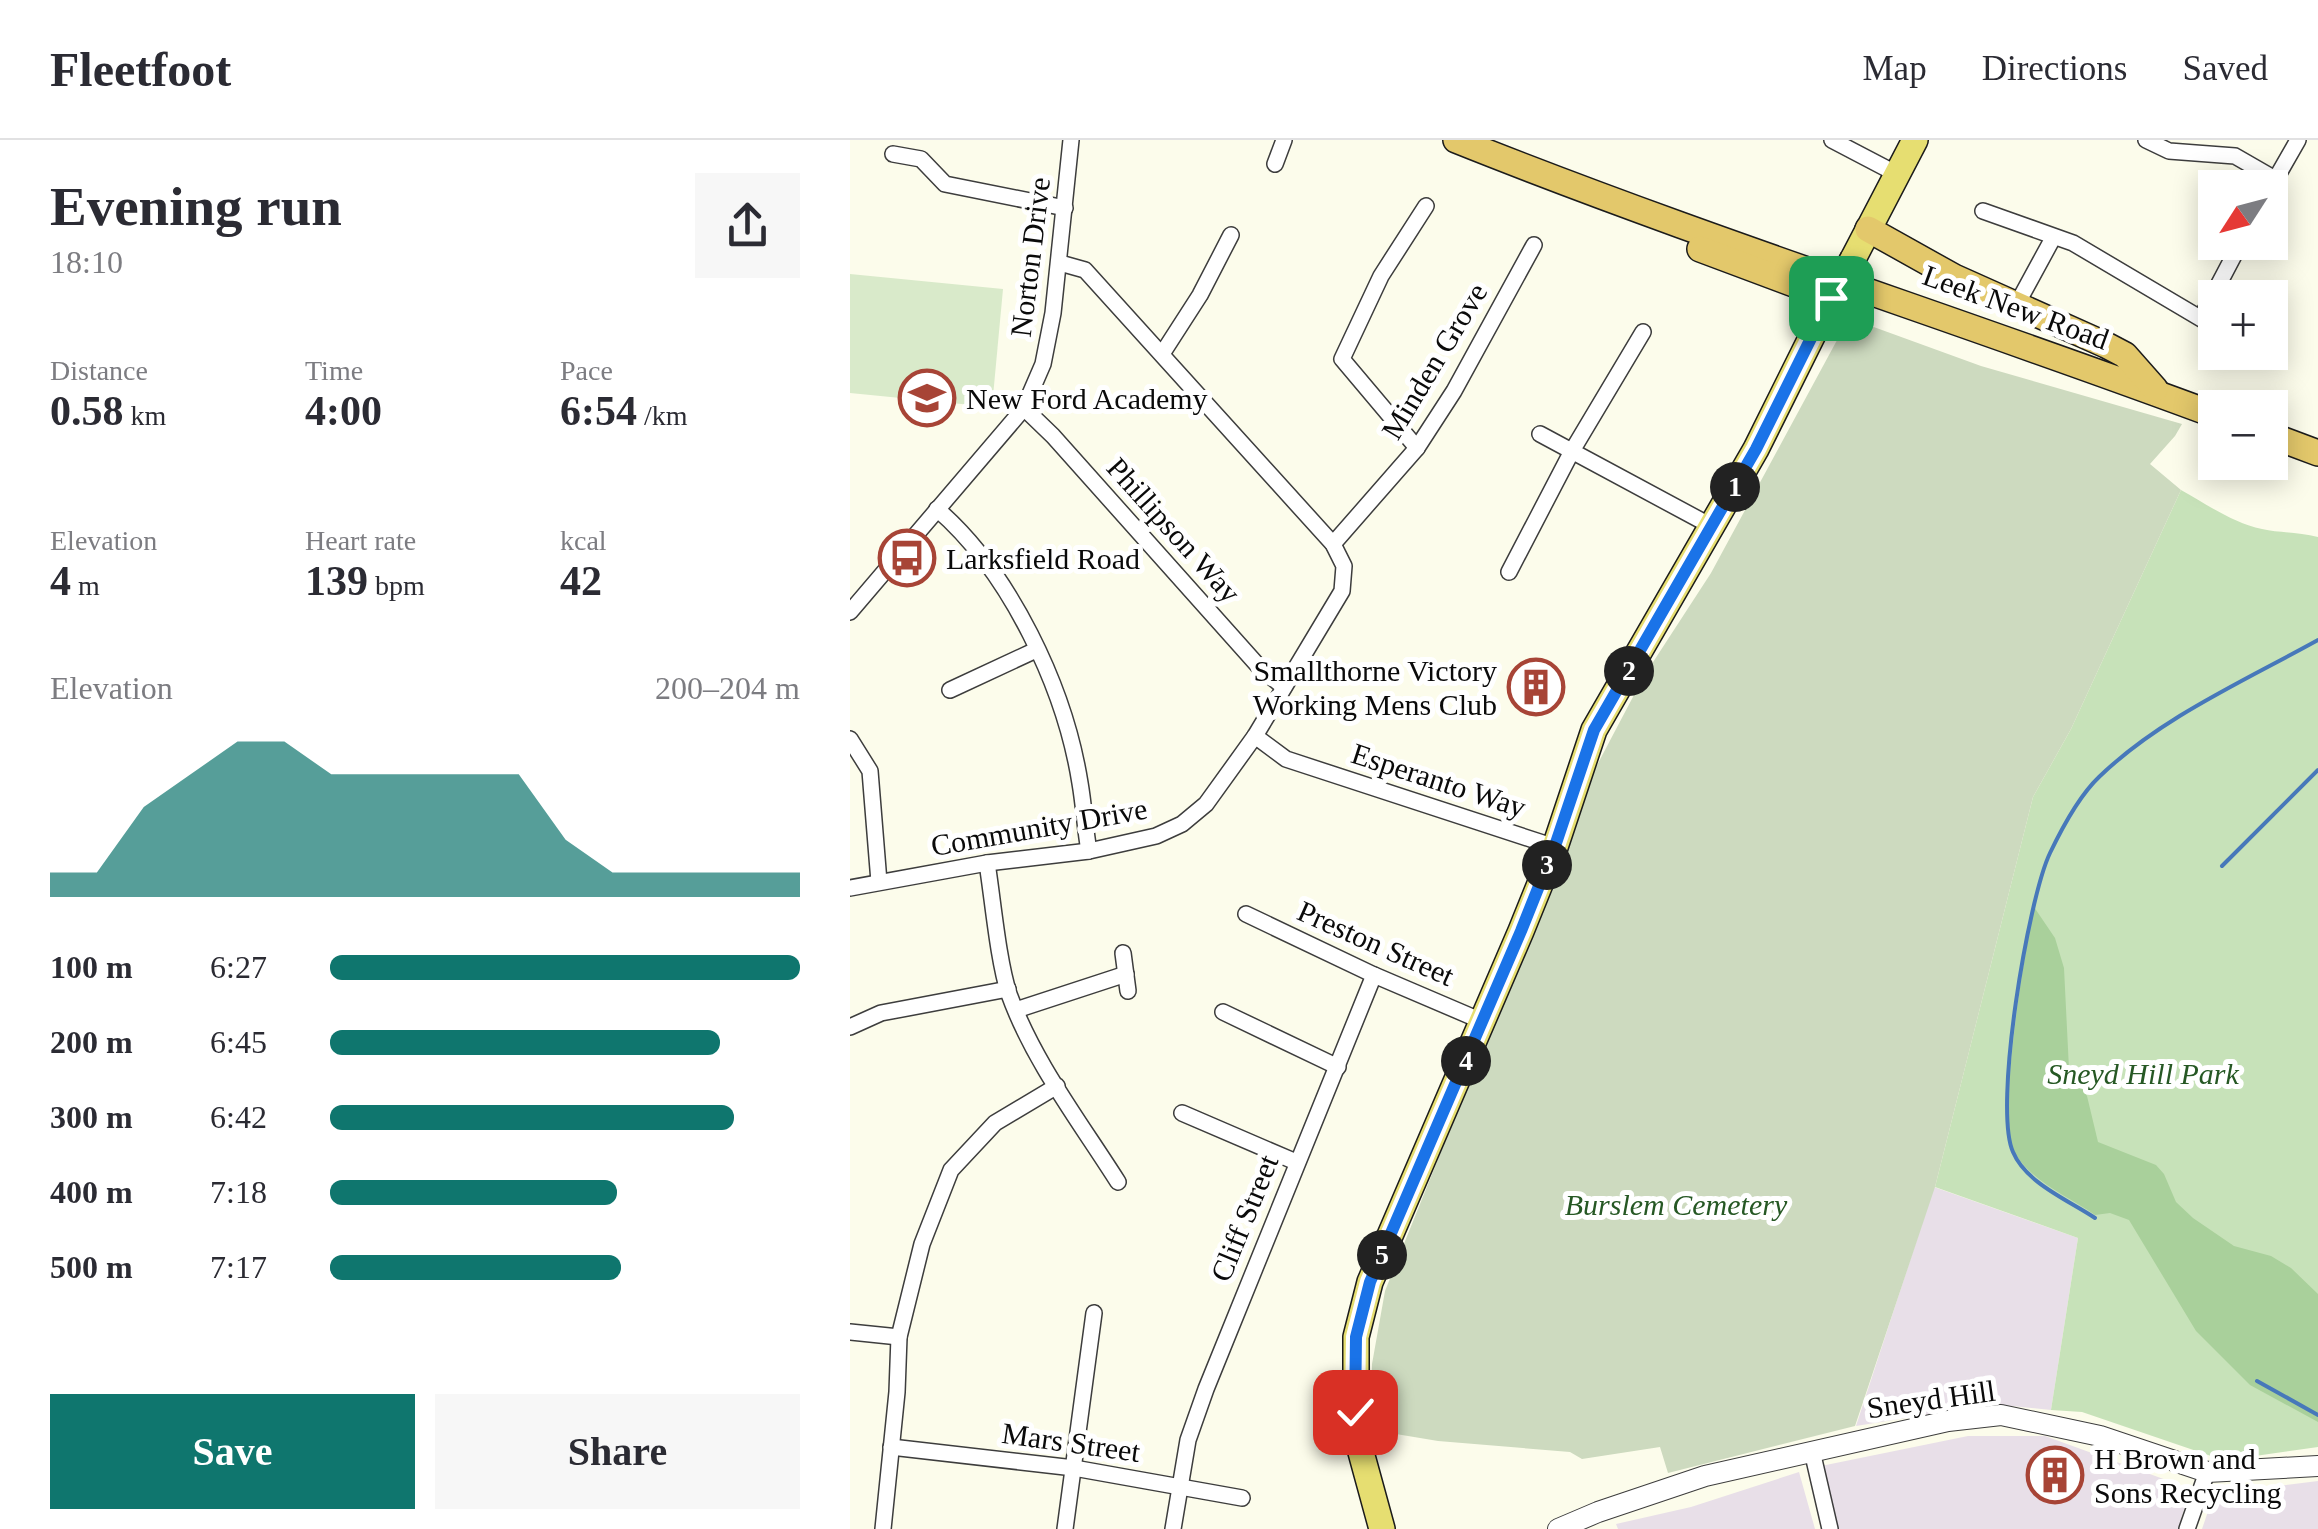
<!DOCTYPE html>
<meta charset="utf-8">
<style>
:root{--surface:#fff;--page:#f7f7f7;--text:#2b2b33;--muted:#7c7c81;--line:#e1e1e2;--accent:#0f766e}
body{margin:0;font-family:"Times New Roman",serif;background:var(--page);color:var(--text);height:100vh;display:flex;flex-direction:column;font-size:38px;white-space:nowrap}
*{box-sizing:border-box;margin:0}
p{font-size:32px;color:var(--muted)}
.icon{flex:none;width:55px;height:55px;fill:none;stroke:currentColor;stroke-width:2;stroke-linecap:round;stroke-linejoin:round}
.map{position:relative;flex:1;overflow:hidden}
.drawer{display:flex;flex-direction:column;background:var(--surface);width:850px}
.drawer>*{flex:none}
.needle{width:65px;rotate:234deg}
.controls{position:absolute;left:1348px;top:30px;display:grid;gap:20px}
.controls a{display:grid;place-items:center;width:90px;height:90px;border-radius:0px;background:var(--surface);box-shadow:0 5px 25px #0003;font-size:50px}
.pin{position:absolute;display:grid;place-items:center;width:85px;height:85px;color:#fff;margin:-42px;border-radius:20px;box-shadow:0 5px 15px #0006}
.km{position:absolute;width:50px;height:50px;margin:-25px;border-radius:50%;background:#222;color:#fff;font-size:28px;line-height:50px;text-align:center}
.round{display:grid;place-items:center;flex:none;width:105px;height:105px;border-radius:0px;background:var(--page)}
.head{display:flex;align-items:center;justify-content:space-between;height:170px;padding:0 50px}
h1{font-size:55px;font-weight:800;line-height:75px}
.metrics{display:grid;grid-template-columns:repeat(3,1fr);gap:15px;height:170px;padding:10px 50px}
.metrics div{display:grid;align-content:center}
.metrics b{font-size:42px;font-weight:800}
.metrics small{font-size:28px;font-weight:400}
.metrics p{font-size:28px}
.chart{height:280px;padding:20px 50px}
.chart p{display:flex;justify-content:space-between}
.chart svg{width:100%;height:180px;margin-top:10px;fill:var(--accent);opacity:.7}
.action{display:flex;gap:20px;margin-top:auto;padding:20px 50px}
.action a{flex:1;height:115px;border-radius:0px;background:var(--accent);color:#fff;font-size:40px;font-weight:800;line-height:115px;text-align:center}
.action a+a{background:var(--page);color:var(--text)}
ul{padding:0 50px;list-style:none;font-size:32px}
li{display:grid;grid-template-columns:160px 120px 1fr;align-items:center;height:75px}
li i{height:25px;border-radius:12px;background:var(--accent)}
header{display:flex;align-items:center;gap:60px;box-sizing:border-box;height:140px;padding:0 50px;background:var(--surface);border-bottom:2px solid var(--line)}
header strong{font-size:48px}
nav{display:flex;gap:55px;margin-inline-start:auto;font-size:35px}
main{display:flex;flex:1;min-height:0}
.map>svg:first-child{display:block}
.industrial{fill:#e8dfe8}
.green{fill:#c7e2b9}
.forest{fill:#a9d09b}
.cemetery{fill:#cddabf}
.pitch{fill:#d9eaca}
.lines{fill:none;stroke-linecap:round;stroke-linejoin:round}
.stream{stroke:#4778ba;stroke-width:4}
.minor-casing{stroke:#3d3d3d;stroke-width:18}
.tertiary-casing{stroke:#3d3d3d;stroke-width:22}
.primary-casing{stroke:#1b1b1b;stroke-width:28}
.trunk-casing{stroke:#1b1b1b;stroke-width:28}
.minor{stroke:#fff;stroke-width:15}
.tertiary{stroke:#fff;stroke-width:20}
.primary{stroke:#e6de71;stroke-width:25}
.trunk{stroke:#e3c86b;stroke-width:25}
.primary-bridge-casing{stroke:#1b1b1b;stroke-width:28;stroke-linecap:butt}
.primary-bridge{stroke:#e6de71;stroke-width:25}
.route-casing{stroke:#fff;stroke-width:20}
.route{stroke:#1a73e8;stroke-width:12}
.labels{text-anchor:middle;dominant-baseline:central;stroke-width:10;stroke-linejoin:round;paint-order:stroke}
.street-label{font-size:30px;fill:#0a0a0a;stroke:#fff}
.poi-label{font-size:30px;fill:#0a0a0a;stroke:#fff;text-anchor:start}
.park-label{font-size:30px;font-style:italic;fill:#265824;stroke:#fff}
</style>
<header>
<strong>Fleetfoot</strong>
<nav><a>Map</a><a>Directions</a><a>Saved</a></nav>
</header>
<main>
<section class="drawer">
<div class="head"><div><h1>Evening run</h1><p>18:10</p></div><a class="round"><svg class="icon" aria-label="share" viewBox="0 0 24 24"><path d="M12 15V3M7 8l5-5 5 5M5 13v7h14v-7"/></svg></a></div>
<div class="metrics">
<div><p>Distance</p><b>0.58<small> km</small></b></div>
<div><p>Time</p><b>4:00</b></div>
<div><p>Pace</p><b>6:54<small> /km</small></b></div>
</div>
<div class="metrics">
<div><p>Elevation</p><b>4<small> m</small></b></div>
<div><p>Heart rate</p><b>139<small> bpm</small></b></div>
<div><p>kcal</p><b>42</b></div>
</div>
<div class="chart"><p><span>Elevation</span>200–204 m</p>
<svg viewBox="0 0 160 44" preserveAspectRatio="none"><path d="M0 44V38L10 38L20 22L30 14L40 6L50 6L60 14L70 14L80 14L90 14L100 14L110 30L120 38L130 38L140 38L150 38L160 38V44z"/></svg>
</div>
<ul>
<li><b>100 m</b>6:27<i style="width:100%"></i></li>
<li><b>200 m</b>6:45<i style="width:83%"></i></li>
<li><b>300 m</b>6:42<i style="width:86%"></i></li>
<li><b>400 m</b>7:18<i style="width:61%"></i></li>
<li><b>500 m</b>7:17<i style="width:62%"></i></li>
</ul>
<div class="action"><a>Save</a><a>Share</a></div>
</section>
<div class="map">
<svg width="1468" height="1389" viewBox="0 0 1468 1389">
<rect width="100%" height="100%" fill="#fcfceb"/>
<!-- industrial -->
<g class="industrial">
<polygon points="1084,1047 1228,1098 1201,1270 1142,1264 1006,1286"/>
<polygon points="1118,1296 1195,1296 1330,1345 1337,1360 1328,1389 985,1389 971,1326"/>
<polygon points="949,1332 965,1389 768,1389 766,1384 841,1367"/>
<polygon points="1468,1341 1468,1389 1352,1389 1367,1345 1390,1351"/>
</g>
<!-- green -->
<path class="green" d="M1331 350C1356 364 1383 383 1412 389 1430 393 1449 392 1468 397V1307L1405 1316H1361L1232 1272 1201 1270 1228 1098 1085 1047 1183 657 1221 589Z"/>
<!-- forest -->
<path class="forest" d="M1184 767 1205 798 1214 828 1219 929 1237 956 1248 1002 1306 1025 1314 1034 1326 1062 1343 1078 1384 1106 1421 1116 1441 1128 1468 1154V1282L1400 1245 1346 1191 1279 1080 1260 1073 1245 1075C1219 1057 1181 1041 1165 1013 1146 979 1175 811 1184 767Z"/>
<!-- cemetery -->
<polygon class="cemetery" points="999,178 1131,226 1332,284 1325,296 1300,324 1331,350 1221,589 1183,657 1085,1047 1005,1286 818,1333 810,1307 732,1319 720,1312 588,1301 522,1290 522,1224 535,1151 745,629 794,536 861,433"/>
<!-- pitch -->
<polygon class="pitch" points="0,134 153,149 142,267 0,253"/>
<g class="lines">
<!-- stream -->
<g class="stream">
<polyline points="1372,726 1468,630"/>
<path d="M1245 1078C1218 1060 1176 1043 1163 1012 1143 968 1178 759 1200 713 1212 688 1229 656 1249 637 1310 578 1394 541 1468 500"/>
<polyline points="1407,1241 1468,1275"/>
</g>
<!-- minor casing -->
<g class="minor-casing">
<g id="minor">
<polyline points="982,0 1045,33"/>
<polyline points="1296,0 1319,11 1385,16 1425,39"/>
<polyline points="43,14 71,19 95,44 215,68"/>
<polyline points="425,24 434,0"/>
<polyline points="1420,49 1448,0"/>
<polyline points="1133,71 1223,103 1365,187"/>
<polyline points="1166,166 1203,98"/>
<polyline points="1351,178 1391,102"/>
<polyline points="312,214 350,155 381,95"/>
<polyline points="174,268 203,296 411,529 434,547"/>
<polyline points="690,294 863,387"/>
<polyline points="567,308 492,219 531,136 576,66"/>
<path d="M87 369C160 432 215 548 230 643 234 666 235 689 239 711"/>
<polyline points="483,404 567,308 604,251 684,105"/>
<polyline points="659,432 722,311 793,192"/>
<polyline points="0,472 174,268 193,224 203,173 221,0"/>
<polyline points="100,550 186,510"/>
<polyline points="405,596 436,619 705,707"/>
<polyline points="0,599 20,631 29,742"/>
<path d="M137 723C143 761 148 820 159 854 183 921 230 982 268 1042"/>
<polyline points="0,748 137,723 239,711 306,696 332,684 356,664 405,596 492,451 494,426 483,404 235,130 210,123"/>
<polyline points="396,774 524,835 634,882"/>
<polyline points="273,813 278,851"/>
<polyline points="166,870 276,834"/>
<polyline points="373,872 488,927"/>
<polyline points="0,887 31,873 158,849"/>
<polyline points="332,973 446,1022"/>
<polyline points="0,1192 49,1197"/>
<polyline points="41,1307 224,1328 392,1358"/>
<polyline points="962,1311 980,1389"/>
<polyline points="33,1389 47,1252 49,1197 72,1104 101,1030 145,983 207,946"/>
<polyline points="215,1389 244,1173"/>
<polyline points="323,1389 338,1300 356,1249 524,835"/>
<polyline points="1337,1389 1357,1332"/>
</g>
</g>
<!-- tertiary casing -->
<g class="tertiary-casing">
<polyline id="tertiary" points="708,1389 748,1372 855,1336 1098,1281 1151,1275 1250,1296 1357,1332 1468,1326"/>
</g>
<!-- primary casing -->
<g class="primary-casing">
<g id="primary">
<polyline points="1003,119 1065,0"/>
<polyline points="532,1389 506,1294 506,1197 520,1142 671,791 705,707 744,590 906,309 983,154"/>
</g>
</g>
<!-- trunk casing -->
<g class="trunk-casing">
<g id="trunk">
<path d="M606 0C856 100 1113 181 1365 275"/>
<polyline points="1018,89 1104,137 1256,205 1275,215 1305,249"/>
<polyline points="850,109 981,158"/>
<polyline points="1420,295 1468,313"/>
</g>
</g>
<!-- minor -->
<use href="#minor" class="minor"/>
<!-- tertiary -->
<use href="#tertiary" class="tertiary"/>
<!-- primary -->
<use href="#primary" class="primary"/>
<!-- trunk -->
<use href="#trunk" class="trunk"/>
<!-- primary-bridge casing -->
<g class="primary-bridge-casing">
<polyline id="primary-bridge" points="983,154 1003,119"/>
</g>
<!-- primary-bridge -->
<use href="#primary-bridge" class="primary-bridge"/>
</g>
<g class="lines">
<!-- route casing -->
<g class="route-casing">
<polyline id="route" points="505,1272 506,1197 520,1142 671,791 705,706 744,590 906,309 981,158"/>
</g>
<!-- route -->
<use href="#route" class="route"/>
</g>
<!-- icons -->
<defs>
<g id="school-ring" transform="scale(2.875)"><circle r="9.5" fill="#fff" stroke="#a74436" stroke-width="1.5"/><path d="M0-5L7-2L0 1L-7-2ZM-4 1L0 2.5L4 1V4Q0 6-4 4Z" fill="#a74436"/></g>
<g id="bus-ring" transform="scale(2.875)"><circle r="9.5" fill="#fff" stroke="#a74436" stroke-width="1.5"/><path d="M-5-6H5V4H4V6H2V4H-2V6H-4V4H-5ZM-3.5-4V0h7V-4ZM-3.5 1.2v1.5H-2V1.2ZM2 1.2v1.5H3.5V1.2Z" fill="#a74436"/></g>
<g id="building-ring" transform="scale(2.875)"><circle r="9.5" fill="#fff" stroke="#a74436" stroke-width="1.5"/><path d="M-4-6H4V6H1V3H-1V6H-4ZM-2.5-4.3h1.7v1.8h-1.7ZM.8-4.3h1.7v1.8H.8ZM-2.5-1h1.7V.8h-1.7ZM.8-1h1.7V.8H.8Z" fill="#a74436"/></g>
</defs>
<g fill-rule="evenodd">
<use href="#school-ring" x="77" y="258"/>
<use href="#bus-ring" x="57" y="418"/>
<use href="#building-ring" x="686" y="547"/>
<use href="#building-ring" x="1205" y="1335"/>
</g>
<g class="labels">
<!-- street labels -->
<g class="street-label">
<text transform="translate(180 117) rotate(-83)">Norton Drive</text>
<text transform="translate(1166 167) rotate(20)">Leek New Road</text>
<text transform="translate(584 221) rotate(-59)">Minden Grove</text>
<text transform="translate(324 390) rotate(48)">Phillipson Way</text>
<text transform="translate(589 640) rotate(18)">Esperanto Way</text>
<text transform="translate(189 687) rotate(-10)">Community Drive</text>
<text transform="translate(526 803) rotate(24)">Preston Street</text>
<text transform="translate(394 1078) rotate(-68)">Cliff Street</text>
<text transform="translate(1081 1259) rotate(-8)">Sneyd Hill</text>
<text transform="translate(221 1302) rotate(8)">Mars Street</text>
</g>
<!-- poi labels -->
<g class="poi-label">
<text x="116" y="258">New Ford Academy</text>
<text x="96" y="418">Larksfield Road</text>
<text x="647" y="530" text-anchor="end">Smallthorne Victory<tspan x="647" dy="34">Working Mens Club</tspan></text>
<text x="1244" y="1318">H Brown and<tspan x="1244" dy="34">Sons Recycling</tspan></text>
</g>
<!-- park labels -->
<g class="park-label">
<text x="1293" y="933">Sneyd Hill Park</text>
<text x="826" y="1064">Burslem Cemetery</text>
</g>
</g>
</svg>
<div class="controls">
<a><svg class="needle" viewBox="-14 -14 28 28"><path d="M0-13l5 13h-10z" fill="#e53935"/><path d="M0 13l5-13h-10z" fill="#7c7c81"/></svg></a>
<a>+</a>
<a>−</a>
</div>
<div class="pin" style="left:981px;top:158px;background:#1e9e55"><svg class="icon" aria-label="arrive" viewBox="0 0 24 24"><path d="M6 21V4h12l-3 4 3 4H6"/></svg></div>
<div class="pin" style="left:505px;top:1272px;background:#d93025"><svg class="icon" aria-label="check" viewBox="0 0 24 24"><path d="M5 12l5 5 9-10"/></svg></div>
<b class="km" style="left:885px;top:347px">1</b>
<b class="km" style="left:779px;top:531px">2</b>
<b class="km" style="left:697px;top:725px">3</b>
<b class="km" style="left:616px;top:921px">4</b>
<b class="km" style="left:532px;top:1115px">5</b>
</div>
</main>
